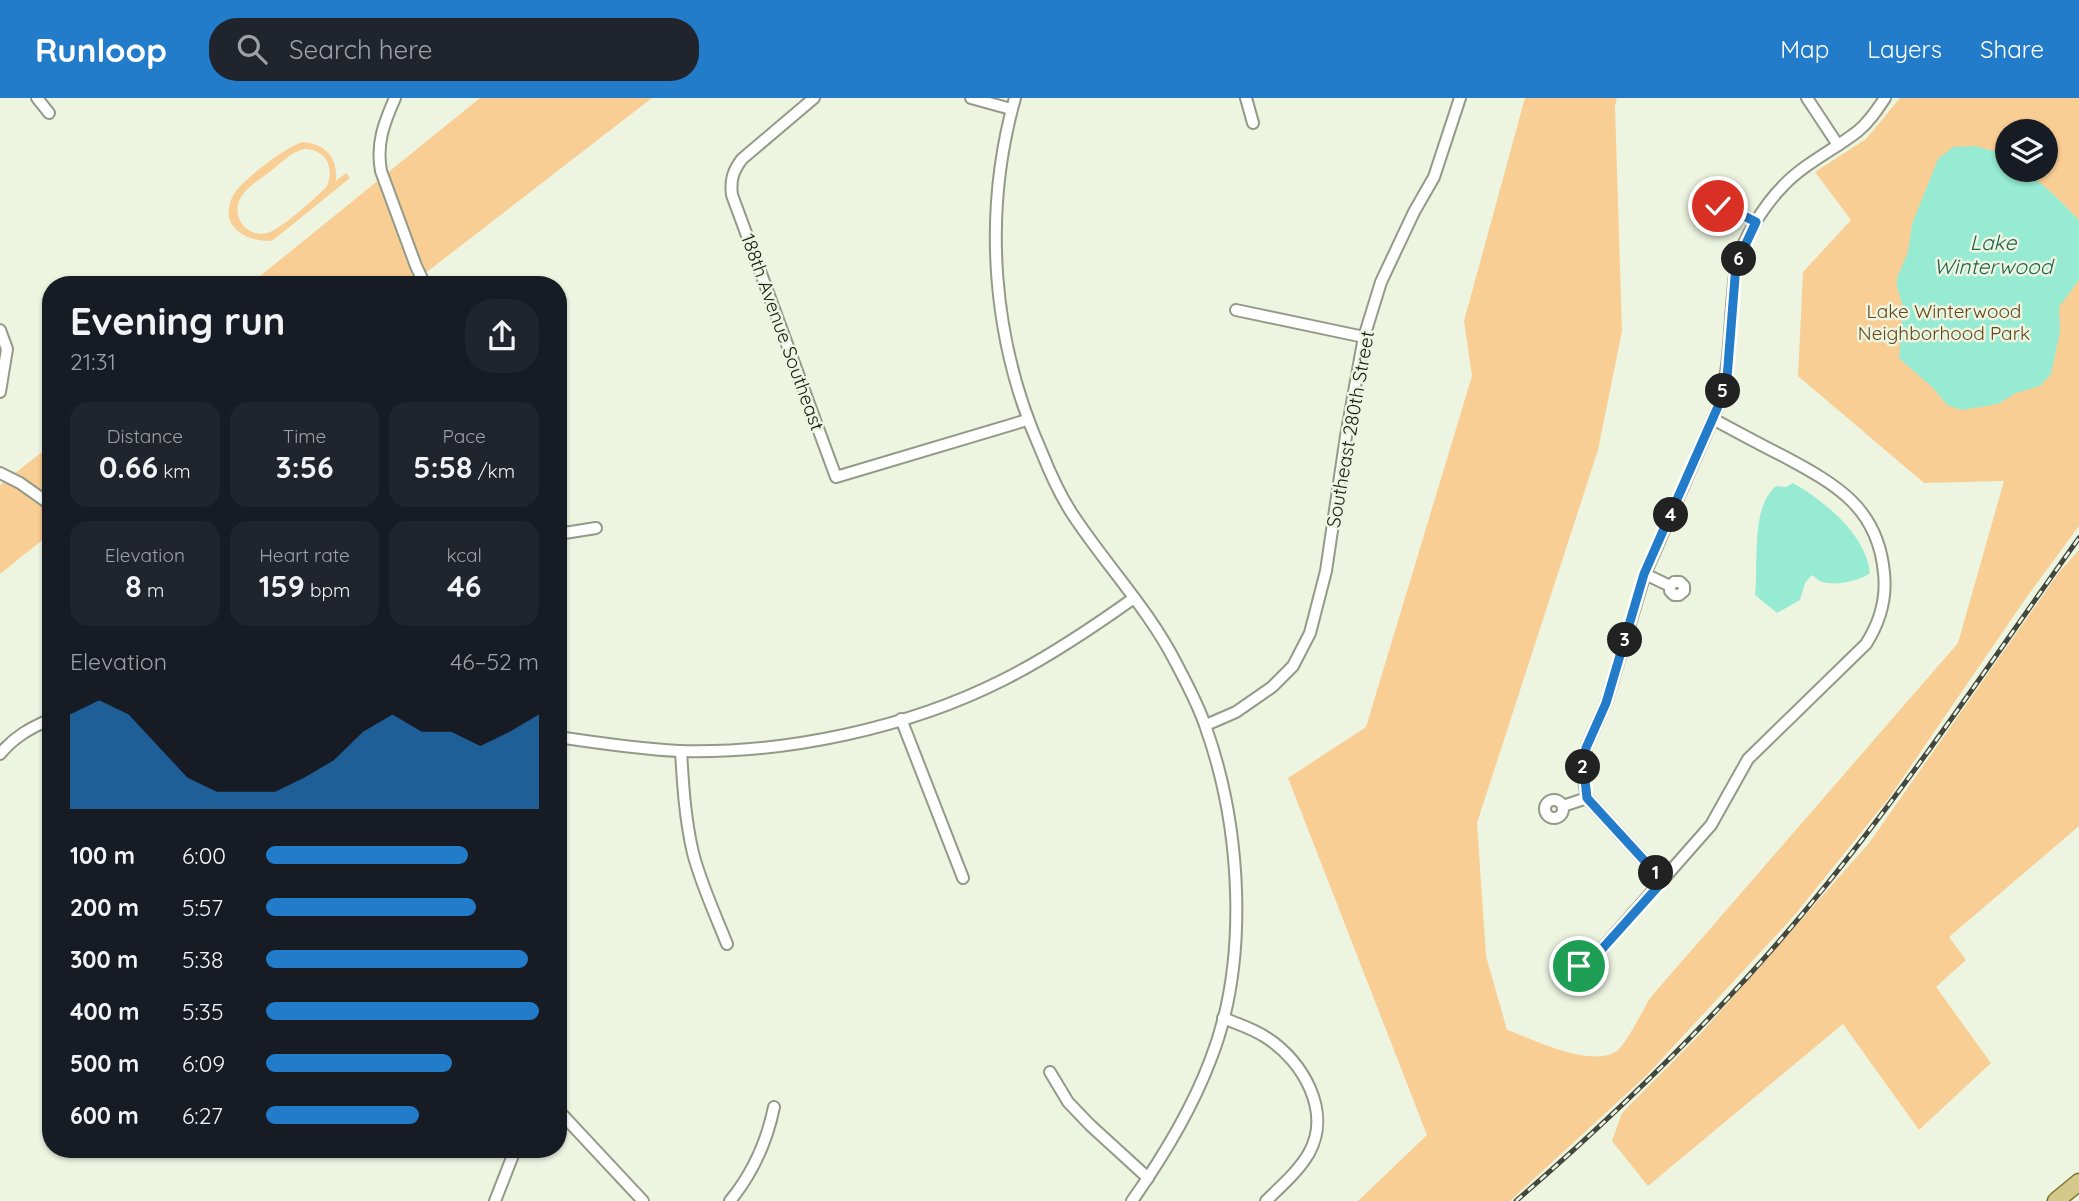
<!DOCTYPE html>
<meta charset="utf-8">
<style>
:root{--surface:#171b24;--page:#20242c;--text:#f1f3f6;--muted:#9ea1a6;--accent:#237cc9}
body{margin:0;font-family:Quicksand,sans-serif;background:var(--page);color:var(--text);height:100vh;display:flex;flex-direction:column;font-size:26px;white-space:nowrap}
*{box-sizing:border-box;margin:0}
p{font-size:23px;color:var(--muted)}
.icon{flex:none;width:38px;height:38px;fill:none;stroke:currentColor;stroke-width:2;stroke-linecap:round;stroke-linejoin:round}
.map{position:relative;flex:1;overflow:hidden}
.sheet{position:absolute;left:42px;top:178px;width:525px;height:882px;display:flex;flex-direction:column;background:var(--surface);border-radius:28px;box-shadow:0 2px 5px #0004}
.sheet>*{flex:none}
.controls{position:absolute;left:1995px;top:21px;display:grid;gap:14px}
.controls a{display:grid;place-items:center;width:63px;height:63px;border-radius:50%;background:var(--surface);box-shadow:0 2px 5px #0004;font-size:35px}
.pin{position:absolute;display:grid;place-items:center;width:60px;height:60px;color:#fff;margin:-30px;border:4px solid #fff;border-radius:50%;box-shadow:0 2px 7px #0007}
.km{position:absolute;width:35px;height:35px;margin:-18px;border-radius:50%;background:#222;color:#fff;font-size:19px;line-height:35px;text-align:center}
.round{display:grid;place-items:center;flex:none;width:74px;height:74px;border-radius:28px;background:var(--page)}
.headline{display:flex;align-items:center;justify-content:space-between;height:119px;padding:0 28px}
h1{font-size:38px;font-weight:700;line-height:52px}
.metrics{display:grid;grid-template-columns:repeat(3,1fr);gap:10px;height:119px;padding:7px 28px}
.metrics div{display:grid;align-content:center;border-radius:18px;background:var(--page);text-align:center}
.metrics b{font-size:30px;font-weight:700}
.metrics small{font-size:19px;font-weight:400}
.metrics p{font-size:19px}
.chart{height:196px;padding:14px 28px}
.chart p{display:flex;justify-content:space-between}
.chart svg{width:100%;height:126px;margin-top:7px;fill:var(--accent);opacity:.7}
ul{padding:0 28px;list-style:none;font-size:23px}
li{display:grid;grid-template-columns:112px 84px 1fr;align-items:center;height:52px}
li i{height:18px;border-radius:9px;background:var(--accent)}
header{display:flex;align-items:center;gap:42px;box-sizing:border-box;height:98px;padding:0 35px;background:var(--accent);color:#fff}
header strong{font-size:33px}
nav{display:flex;gap:38px;margin-inline-start:auto;font-size:24px}
.search{width:490px;height:63px;background:var(--page);display:flex;align-items:center;gap:18px;box-sizing:border-box;padding:0 24px;border-radius:28px;color:var(--muted);font-size:26px}
.map>svg:first-child{display:block}
.green{fill:#f9ce94;fill-rule:evenodd}
.water{fill:#96ebd2}
.lines{fill:none;stroke-linecap:round;stroke-linejoin:round}
.street-casing{stroke:#939a87;stroke-width:14}
.primary-casing{stroke:#7f742e;stroke-width:19}
.street{stroke:#fff;stroke-width:10}
.primary{stroke:#d4c98b;stroke-width:16}
.rail-casing{stroke:#43473d;stroke-width:5}
.rail{stroke:#edf5e1;stroke-width:2.5;stroke-dasharray:8;stroke-linecap:butt}
.route-casing{stroke:#fff;stroke-width:14}
.route{stroke:#237cc9;stroke-width:9}
.labels{text-anchor:middle;dominant-baseline:central;stroke-width:5;stroke-linejoin:round;paint-order:stroke}
.park-label{font-size:19px;fill:#63451a;stroke:#edf5e1}
.street-label{font-size:19px;fill:#161912;stroke:#edf5e1}
.water-label{font-size:21px;font-style:italic;fill:#216353;stroke:#edf5e1}
</style>
<header>
<strong>Runloop</strong>
<div class="search"><svg class="icon" aria-label="search" viewBox="0 0 24 24"><circle cx="10" cy="10" r="6"/><path d="M15 15l6 6"/></svg>Search here</div>
<nav><a>Map</a><a>Layers</a><a>Share</a></nav>
</header>
<div class="map">
<svg width="2079" height="1103" viewBox="0 0 2079 1103">
<rect width="100%" height="100%" fill="#edf5e1"/>
<!-- green -->
<g class="green">
<polygon points="480,0 652,0 410,187 249,187"/>
<path d="M1525 0H1617L1615 7 1622 233 1598 352 1477 725 1486 858 1507 932C1533 941 1593 972 1618 952 1627 944 1643 912 1650 900L1958 545 2004 383 1924 385 1798 278 1803 174 1851 122 1815 74 1866 41 1900 0H2079V428L2026 500 1889 700 1793 819 1647 977 1510 1103H1358L1427 1037 1288 680 1366 629 1472 278 1464 223ZM2007 33H2046V72H2007Z"/>
<path d="M303 44C327 46 338 61 336 83L346 75 350 80 272 143C243 144 217 126 234 96 241 83 288 47 303 44ZM304 51C325 51 335 68 327 88 318 98 279 133 267 135 247 140 231 119 240 101 246 89 262 80 272 72 282 64 291 54 304 51Z"/>
<polygon points="51,347 51,435 0,476 0,387"/>
<polygon points="2079,452 2079,728 1949,839 1966,862 1936,889 1991,965 1919,1032 1843,926 1648,1088 1612,1043 1622,1015 1702,934 1869,745 2060,473"/>
</g>
<!-- water -->
<g class="water">
<path d="M1975 48 1998 54 2007 61V72C2036 72 2059 103 2079 122V182L2059 209 2060 234 2051 276 2040 288 2016 295 1998 306 1962 312 1947 307 1933 290 1899 260 1903 209 1897 189V180L1908 154 1912 126 1938 61 1953 49Z"/>
<path d="M1793 385C1825 403 1866 437 1870 475 1860 483 1835 488 1823 484 1819 483 1816 480 1812 477L1805 485 1800 502 1777 515 1755 497C1759 465 1750 410 1776 388L1786 389Z"/>
</g>
<g class="lines">
<!-- street casing -->
<g class="street-casing">
<g id="street">
<polyline points="37,0 49,15"/>
<path d="M395 0C384 25 376 45 381 73L416 168 425 187"/>
<path d="M814 0 742 61C733 73 730 82 732 97L836 379 1027 322"/>
<polyline points="971,0 1011,11"/>
<path d="M1015 0C982 117 992 244 1042 355 1050 375 1059 395 1071 414 1104 465 1148 510 1176 565 1187 586 1199 608 1206 630 1241 729 1250 863 1210 963 1191 1013 1163 1059 1132 1103"/>
<polyline points="1246,0 1253,25"/>
<polyline points="1807,0 1838,47"/>
<circle cx="1712" cy="102" r="8"/>
<polyline points="1720,106 1756,124"/>
<polyline points="1236,212 1364,239"/>
<polyline points="0,232 7,251 0,294"/>
<polyline points="0,375 20,385 51,407"/>
<polyline points="558,436 596,430"/>
<polyline points="1645,476 1670,488 1674,484 1680,484 1684,488 1684,493 1679,497 1674,497 1670,493 1670,488"/>
<polyline points="901,621 963,780"/>
<polyline points="1206,627 1236,614 1272,589 1293,568 1310,535 1326,473 1346,338 1364,239 1381,184 1414,114 1434,79 1460,0"/>
<path d="M558 639C598 645 639 651 679 653 786 656 908 630 1003 582 1049 559 1092 530 1134 500"/>
<path d="M681 653C683 687 685 721 693 755 701 786 715 816 727 846"/>
<path d="M0 656C14 639 30 630 51 621"/>
<path d="M1587 700 1583 676 1586 650 1606 605 1645 476 1720 304C1732 260 1729 215 1736 170 1740 144 1765 106 1784 87 1805 65 1834 52 1858 33 1869 24 1877 12 1885 0"/>
<polyline points="1587,700 1663,783"/>
<circle cx="1554" cy="711" r="9"/>
<polyline points="1563,708 1587,700"/>
<circle cx="1587" cy="867" r="8"/>
<path d="M1593 861 1711 727 1748 661 1866 546C1880 524 1887 502 1884 475 1878 410 1837 387 1785 359 1761 347 1737 334 1713 321"/>
<path d="M1223 920C1238 926 1254 931 1267 940 1303 963 1332 1014 1309 1055 1298 1074 1281 1088 1266 1103"/>
<polyline points="1050,974 1068,1004 1090,1027 1148,1080"/>
<polyline points="558,1012 643,1103"/>
<polyline points="495,1103 515,1052"/>
<path d="M730 1103C752 1076 767 1043 774 1009"/>
</g>
</g>
<!-- primary casing -->
<g class="primary-casing">
<polyline id="primary" points="2056,1103 2079,1084"/>
</g>
<!-- street -->
<use href="#street" class="street"/>
<!-- primary -->
<use href="#primary" class="primary"/>
<!-- rail casing -->
<g class="rail-casing">
<path id="rail" d="M1516 1103C1628 1006 1734 902 1827 786 1917 675 1996 556 2079 440"/>
</g>
<!-- rail -->
<use href="#rail" class="rail"/>
</g>
<g class="lines">
<!-- route casing -->
<g class="route-casing">
<polyline id="route" points="1579,868 1584,860 1593,861 1663,783 1587,700 1583,663 1586,650 1606,605 1644,476 1720,304 1727,280 1736,167 1756,124 1720,106 1718,108"/>
</g>
<!-- route -->
<use href="#route" class="route"/>
</g>
<g class="labels">
<!-- park labels -->
<g class="park-label">
<text x="1944" y="213">Lake Winterwood<tspan x="1944" dy="22">Neighborhood Park</tspan></text>
</g>
<!-- street labels -->
<g class="street-label">
<text transform="translate(783 234) rotate(70)">188th Avenue Southeast</text>
<text transform="translate(1350 331) rotate(-80)">Southeast 280th Street</text>
</g>
<!-- water labels -->
<g class="water-label">
<text x="1993" y="144">Lake<tspan x="1993" dy="24">Winterwood</tspan></text>
</g>
</g>
</svg>
<div class="controls">
<a><svg class="icon" aria-label="layers" viewBox="0 0 24 24"><path d="M12 4l9 5-9 5-9-5zM3 14l9 5 9-5"/></svg></a>
</div>
<div class="pin" style="left:1579px;top:868px;background:#1e9e55"><svg class="icon" aria-label="arrive" viewBox="0 0 24 24"><path d="M6 21V4h12l-3 4 3 4H6"/></svg></div>
<div class="pin" style="left:1718px;top:108px;background:#d93025"><svg class="icon" aria-label="check" viewBox="0 0 24 24"><path d="M5 12l5 5 9-10"/></svg></div>
<b class="km" style="left:1656px;top:775px">1</b>
<b class="km" style="left:1583px;top:669px">2</b>
<b class="km" style="left:1625px;top:542px">3</b>
<b class="km" style="left:1671px;top:417px">4</b>
<b class="km" style="left:1723px;top:293px">5</b>
<b class="km" style="left:1739px;top:161px">6</b>
<section class="sheet">
<div class="headline"><div><h1>Evening run</h1><p>21:31</p></div><a class="round"><svg class="icon" aria-label="share" viewBox="0 0 24 24"><path d="M12 15V3M7 8l5-5 5 5M5 13v7h14v-7"/></svg></a></div>
<div class="metrics">
<div><p>Distance</p><b>0.66<small> km</small></b></div>
<div><p>Time</p><b>3:56</b></div>
<div><p>Pace</p><b>5:58<small> /km</small></b></div>
</div>
<div class="metrics">
<div><p>Elevation</p><b>8<small> m</small></b></div>
<div><p>Heart rate</p><b>159<small> bpm</small></b></div>
<div><p>kcal</p><b>46</b></div>
</div>
<div class="chart"><p><span>Elevation</span>46–52 m</p>
<svg viewBox="0 0 160 44" preserveAspectRatio="none"><path d="M0 44V11L10 6L20 11L30 22L40 33L50 38L60 38L70 38L80 33L90 27L100 17L110 11L120 17L130 17L140 22L150 17L160 11V44z"/></svg>
</div>
<ul>
<li><b>100 m</b>6:00<i style="width:74%"></i></li>
<li><b>200 m</b>5:57<i style="width:77%"></i></li>
<li><b>300 m</b>5:38<i style="width:96%"></i></li>
<li><b>400 m</b>5:35<i style="width:100%"></i></li>
<li><b>500 m</b>6:09<i style="width:68%"></i></li>
<li><b>600 m</b>6:27<i style="width:56%"></i></li>
</ul>
</section>
</div>
